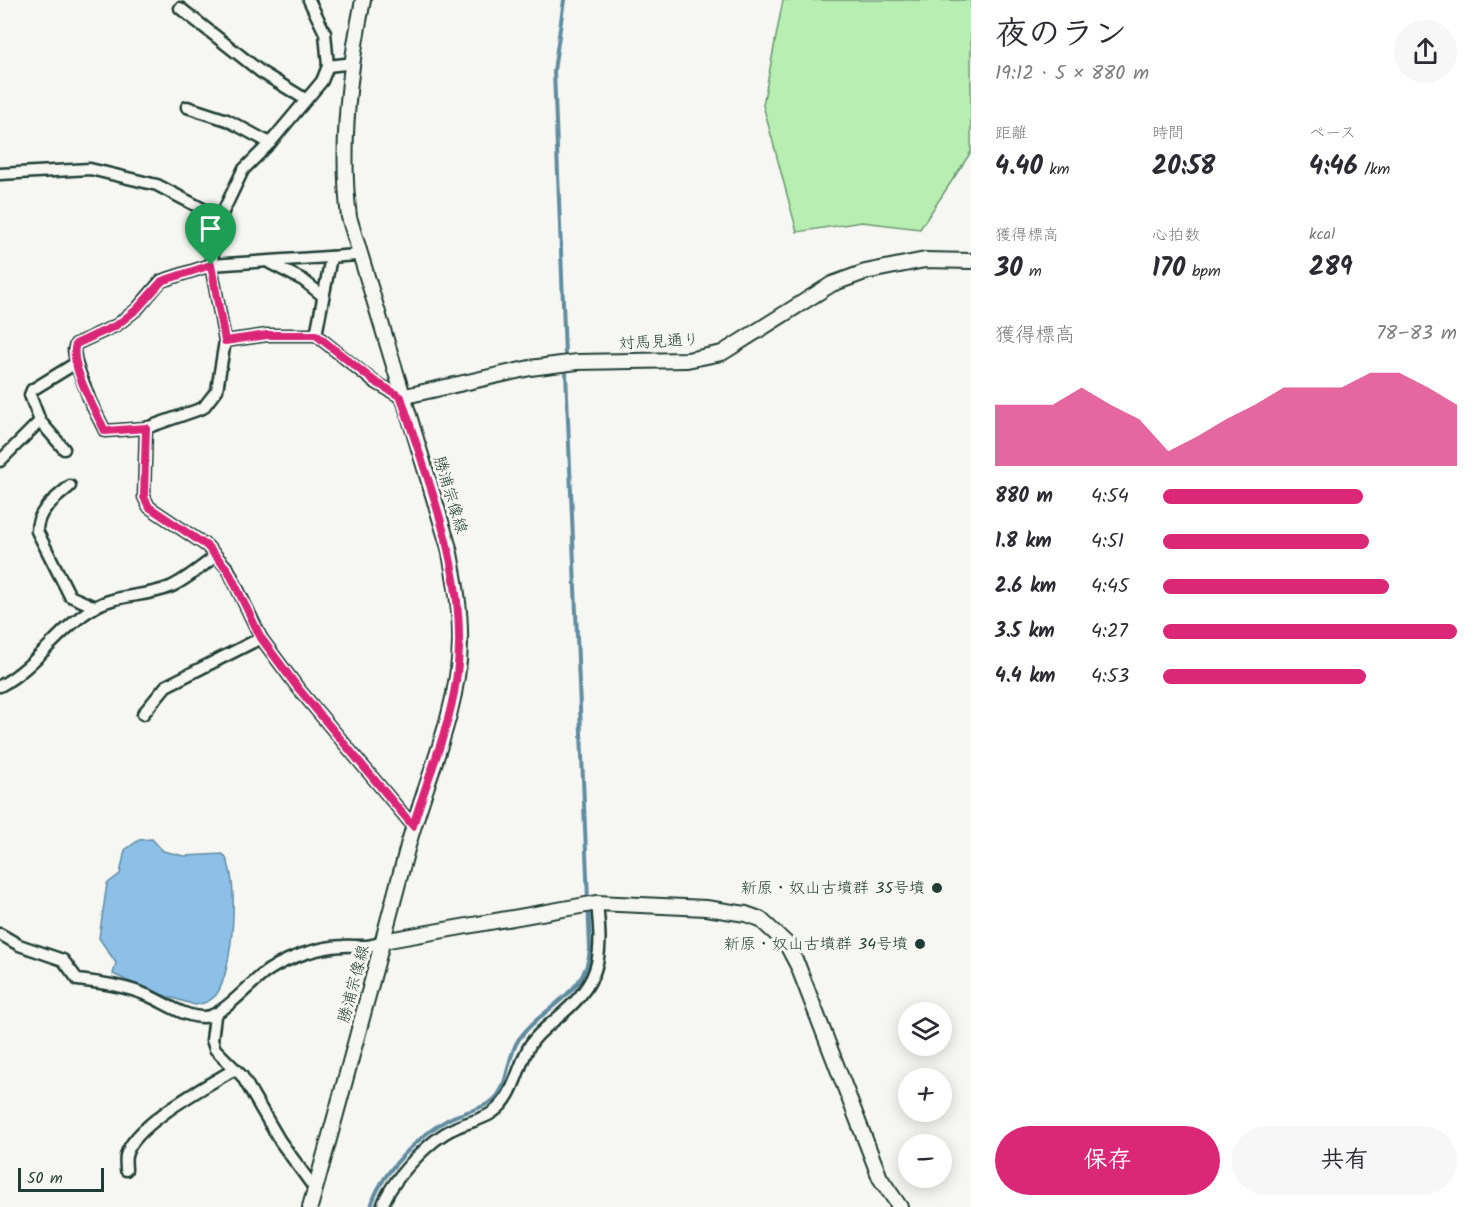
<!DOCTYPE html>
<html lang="ja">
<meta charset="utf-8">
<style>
:root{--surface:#fff;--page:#f7f7f7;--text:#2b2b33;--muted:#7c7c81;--accent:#db2777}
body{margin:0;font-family:Kalam,"Klee One",sans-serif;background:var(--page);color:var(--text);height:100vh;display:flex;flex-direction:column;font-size:22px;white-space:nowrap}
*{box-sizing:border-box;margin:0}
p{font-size:20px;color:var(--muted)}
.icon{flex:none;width:33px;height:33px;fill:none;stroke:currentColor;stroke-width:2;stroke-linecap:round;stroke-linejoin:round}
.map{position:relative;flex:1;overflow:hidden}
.details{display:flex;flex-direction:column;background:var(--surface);width:510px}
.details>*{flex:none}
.tools{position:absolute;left:898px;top:1002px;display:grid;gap:12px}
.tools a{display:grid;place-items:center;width:54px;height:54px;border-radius:50%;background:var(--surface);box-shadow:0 3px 15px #0003;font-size:30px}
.scale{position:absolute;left:18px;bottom:15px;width:86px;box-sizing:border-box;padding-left:6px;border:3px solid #1f3d34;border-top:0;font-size:16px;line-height:21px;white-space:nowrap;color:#1f3d34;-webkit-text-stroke:4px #f6f6f2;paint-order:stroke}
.pin{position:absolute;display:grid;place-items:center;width:51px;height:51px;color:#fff;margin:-62px -26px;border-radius:50% 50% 50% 0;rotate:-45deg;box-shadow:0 0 6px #0007}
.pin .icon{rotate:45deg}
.round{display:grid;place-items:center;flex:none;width:63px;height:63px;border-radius:32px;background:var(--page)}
.headline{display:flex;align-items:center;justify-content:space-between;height:102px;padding:0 24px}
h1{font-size:33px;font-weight:700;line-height:45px}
.metrics{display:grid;grid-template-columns:repeat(3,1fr);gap:9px;height:102px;padding:6px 24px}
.metrics div{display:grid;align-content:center}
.metrics b{font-size:26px;font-weight:700}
.metrics small{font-size:16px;font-weight:400}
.metrics p{font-size:16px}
.chart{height:168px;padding:12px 24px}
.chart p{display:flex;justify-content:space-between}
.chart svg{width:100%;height:108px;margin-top:6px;fill:var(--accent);opacity:.7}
.button{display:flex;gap:12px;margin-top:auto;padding:12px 24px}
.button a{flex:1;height:69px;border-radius:36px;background:var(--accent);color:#fff;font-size:24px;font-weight:700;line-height:69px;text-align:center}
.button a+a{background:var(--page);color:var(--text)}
ul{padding:0 24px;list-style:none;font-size:20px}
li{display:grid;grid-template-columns:96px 72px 1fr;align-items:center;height:45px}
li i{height:15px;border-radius:8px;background:var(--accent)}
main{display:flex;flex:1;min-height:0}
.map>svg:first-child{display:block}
.green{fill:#b7eeb1;stroke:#6b9672;stroke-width:1.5}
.water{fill:#8cc0e9;stroke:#608ca1;stroke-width:1.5}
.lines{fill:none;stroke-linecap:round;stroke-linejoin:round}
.stream{stroke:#608ca1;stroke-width:4}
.street-casing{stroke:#1f3d34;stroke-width:15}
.secondary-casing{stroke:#1f3d34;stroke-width:18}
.street{stroke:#f6f6f2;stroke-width:10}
.secondary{stroke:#f6f6f2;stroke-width:14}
.route-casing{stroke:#fff;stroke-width:12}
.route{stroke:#db2777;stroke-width:8}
.poi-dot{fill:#1f3d34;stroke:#f6f6f2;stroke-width:2}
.labels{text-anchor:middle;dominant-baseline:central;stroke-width:6;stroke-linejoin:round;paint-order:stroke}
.street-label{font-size:16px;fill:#1f3d34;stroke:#f6f6f2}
.poi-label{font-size:16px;fill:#1f3d34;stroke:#f6f6f2;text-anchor:end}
</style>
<main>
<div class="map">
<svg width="971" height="1207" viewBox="0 0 971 1207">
<rect width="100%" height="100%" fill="#f6f6f2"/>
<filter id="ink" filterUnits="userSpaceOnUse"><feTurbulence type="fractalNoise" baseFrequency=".0167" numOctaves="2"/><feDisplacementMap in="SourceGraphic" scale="12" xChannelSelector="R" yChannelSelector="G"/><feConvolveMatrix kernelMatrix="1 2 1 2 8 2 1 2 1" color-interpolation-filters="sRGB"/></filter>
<g filter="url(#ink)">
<!-- green -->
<polygon class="green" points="783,0 971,0 971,152 920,229 862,222 797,232 763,105"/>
<!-- water -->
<path class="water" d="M152 839 163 851 184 856 223 854C241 873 233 974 216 995 211 1001 203 1004 195 1005L150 991 113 974 116 963 99 938 107 884 120 874 125 850 139 840Z"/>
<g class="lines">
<!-- stream -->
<g class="stream">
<polyline points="564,0 554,71 565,354"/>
<path d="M371 1207C379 1174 423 1131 453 1117 465 1112 481 1109 492 1101 509 1089 506 1057 519 1039 543 1005 588 995 590 948L566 372"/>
</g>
<!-- street casing -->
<g class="street-casing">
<g id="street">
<polyline points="309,0 325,33 328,66"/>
<polyline points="180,8 261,72 305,99"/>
<polyline points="354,63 328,66 322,81 270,143 243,170 220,218 211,265 225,341 217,390 203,408 146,428 144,497 149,507 207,546 228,569 261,638 298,688 413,826"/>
<polyline points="187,107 227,120 270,143"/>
<polyline points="0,174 90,169 157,185 220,218"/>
<polyline points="270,263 303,280 323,296"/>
<polyline points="316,335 331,257"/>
<polyline points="225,341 267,335 316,335 373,381 401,397"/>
<polyline points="76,363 90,401 105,431 146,428"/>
<polyline points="40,421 64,449"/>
<polyline points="0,461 40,421 30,395 32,390 76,363 74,350 76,344 117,325 137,309 161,281 211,265 358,255"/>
<path d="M70 486C55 499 37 510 37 531L70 596 95 607"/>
<path d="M0 686C37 666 59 628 95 607 117 594 146 597 170 587 186 580 202 566 216 556"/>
<polyline points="143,714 166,686 261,638"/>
<path d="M0 934 19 945 63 960 78 980C102 983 126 986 149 996 167 1004 184 1017 204 1017 223 1017 251 981 269 970 289 957 319 947 343 946 358 945 369 949 383 941"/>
<polyline points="215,1016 212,1040 215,1049 242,1076 280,1141 315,1189"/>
<path d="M126 1170C126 1166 125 1160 126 1156 133 1125 208 1085 235 1069"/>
<path d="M382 1207C391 1180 430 1139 455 1128 467 1122 483 1120 493 1112 515 1097 517 1067 530 1045 538 1032 552 1023 563 1013 603 979 602 952 597 903"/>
</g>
</g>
<!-- secondary casing -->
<g class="secondary-casing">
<g id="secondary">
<polyline points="401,397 530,368 577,362 687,360 722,353 832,284 865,272 925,260 971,261"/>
<polyline points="383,941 597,903 706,908 746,914 760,919 786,943 798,966 880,1178 900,1207"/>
<path d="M310 1207C343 1091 374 974 405 857 422 788 459 714 460 643 461 610 455 580 449 548L349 217C340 146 349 70 363 0"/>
</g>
</g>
<!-- street -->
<use href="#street" class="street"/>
<!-- secondary -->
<use href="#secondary" class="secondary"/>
</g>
</g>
<g class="lines" filter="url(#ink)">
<!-- route casing -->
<g class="route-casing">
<path id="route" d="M211 265 225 341 267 335H316L374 381 401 397C430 489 471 583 456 681 449 730 427 779 413 826L298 688 261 638 228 570 207 546 149 507 144 497 146 428 105 431C96 412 68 363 76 344L117 325 137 309 162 281Z"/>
</g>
<!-- route -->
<use href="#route" class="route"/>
</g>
<!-- markers -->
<g class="poi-dot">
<circle cx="937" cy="888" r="6"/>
<circle cx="920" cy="944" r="6"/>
</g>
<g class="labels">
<!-- street labels -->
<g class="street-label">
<text transform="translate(659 342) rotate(-3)">対馬見通り</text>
<text transform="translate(450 495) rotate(73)">勝浦宗像線</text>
<text transform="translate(354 984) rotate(-75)">勝浦宗像線</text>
</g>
<!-- poi labels -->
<g class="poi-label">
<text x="925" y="888">新原・奴山古墳群 35号墳</text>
<text x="908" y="944">新原・奴山古墳群 34号墳</text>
</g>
</g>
</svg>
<div class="tools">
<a><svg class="icon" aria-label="layers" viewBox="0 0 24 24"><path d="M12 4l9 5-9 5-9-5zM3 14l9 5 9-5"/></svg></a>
<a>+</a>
<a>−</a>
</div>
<div class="scale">50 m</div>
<div class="pin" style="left:211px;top:265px;background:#1e9e55"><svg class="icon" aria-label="arrive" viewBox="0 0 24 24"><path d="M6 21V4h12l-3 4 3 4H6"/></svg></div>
</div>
<section class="details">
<div class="headline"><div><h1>夜のラン</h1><p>19:12 · 5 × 880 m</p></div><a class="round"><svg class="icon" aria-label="share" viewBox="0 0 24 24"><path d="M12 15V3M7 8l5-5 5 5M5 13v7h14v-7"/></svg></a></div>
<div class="metrics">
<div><p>距離</p><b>4.40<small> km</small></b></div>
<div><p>時間</p><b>20:58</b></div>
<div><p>ペース</p><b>4:46<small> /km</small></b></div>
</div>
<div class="metrics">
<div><p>獲得標高</p><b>30<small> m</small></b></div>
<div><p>心拍数</p><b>170<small> bpm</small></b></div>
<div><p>kcal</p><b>289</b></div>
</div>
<div class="chart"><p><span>獲得標高</span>78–83 m</p>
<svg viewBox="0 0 160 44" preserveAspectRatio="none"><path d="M0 44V19L10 19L20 19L30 12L40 19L50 25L60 38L70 32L80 25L90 19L100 12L110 12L120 12L130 6L140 6L150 12L160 19V44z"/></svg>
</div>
<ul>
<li><b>880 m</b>4:54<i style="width:68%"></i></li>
<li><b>1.8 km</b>4:51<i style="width:70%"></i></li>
<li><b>2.6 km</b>4:45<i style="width:77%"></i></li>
<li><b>3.5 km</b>4:27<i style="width:100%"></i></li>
<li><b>4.4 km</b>4:53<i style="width:69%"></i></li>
</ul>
<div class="button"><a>保存</a><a>共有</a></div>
</section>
</main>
